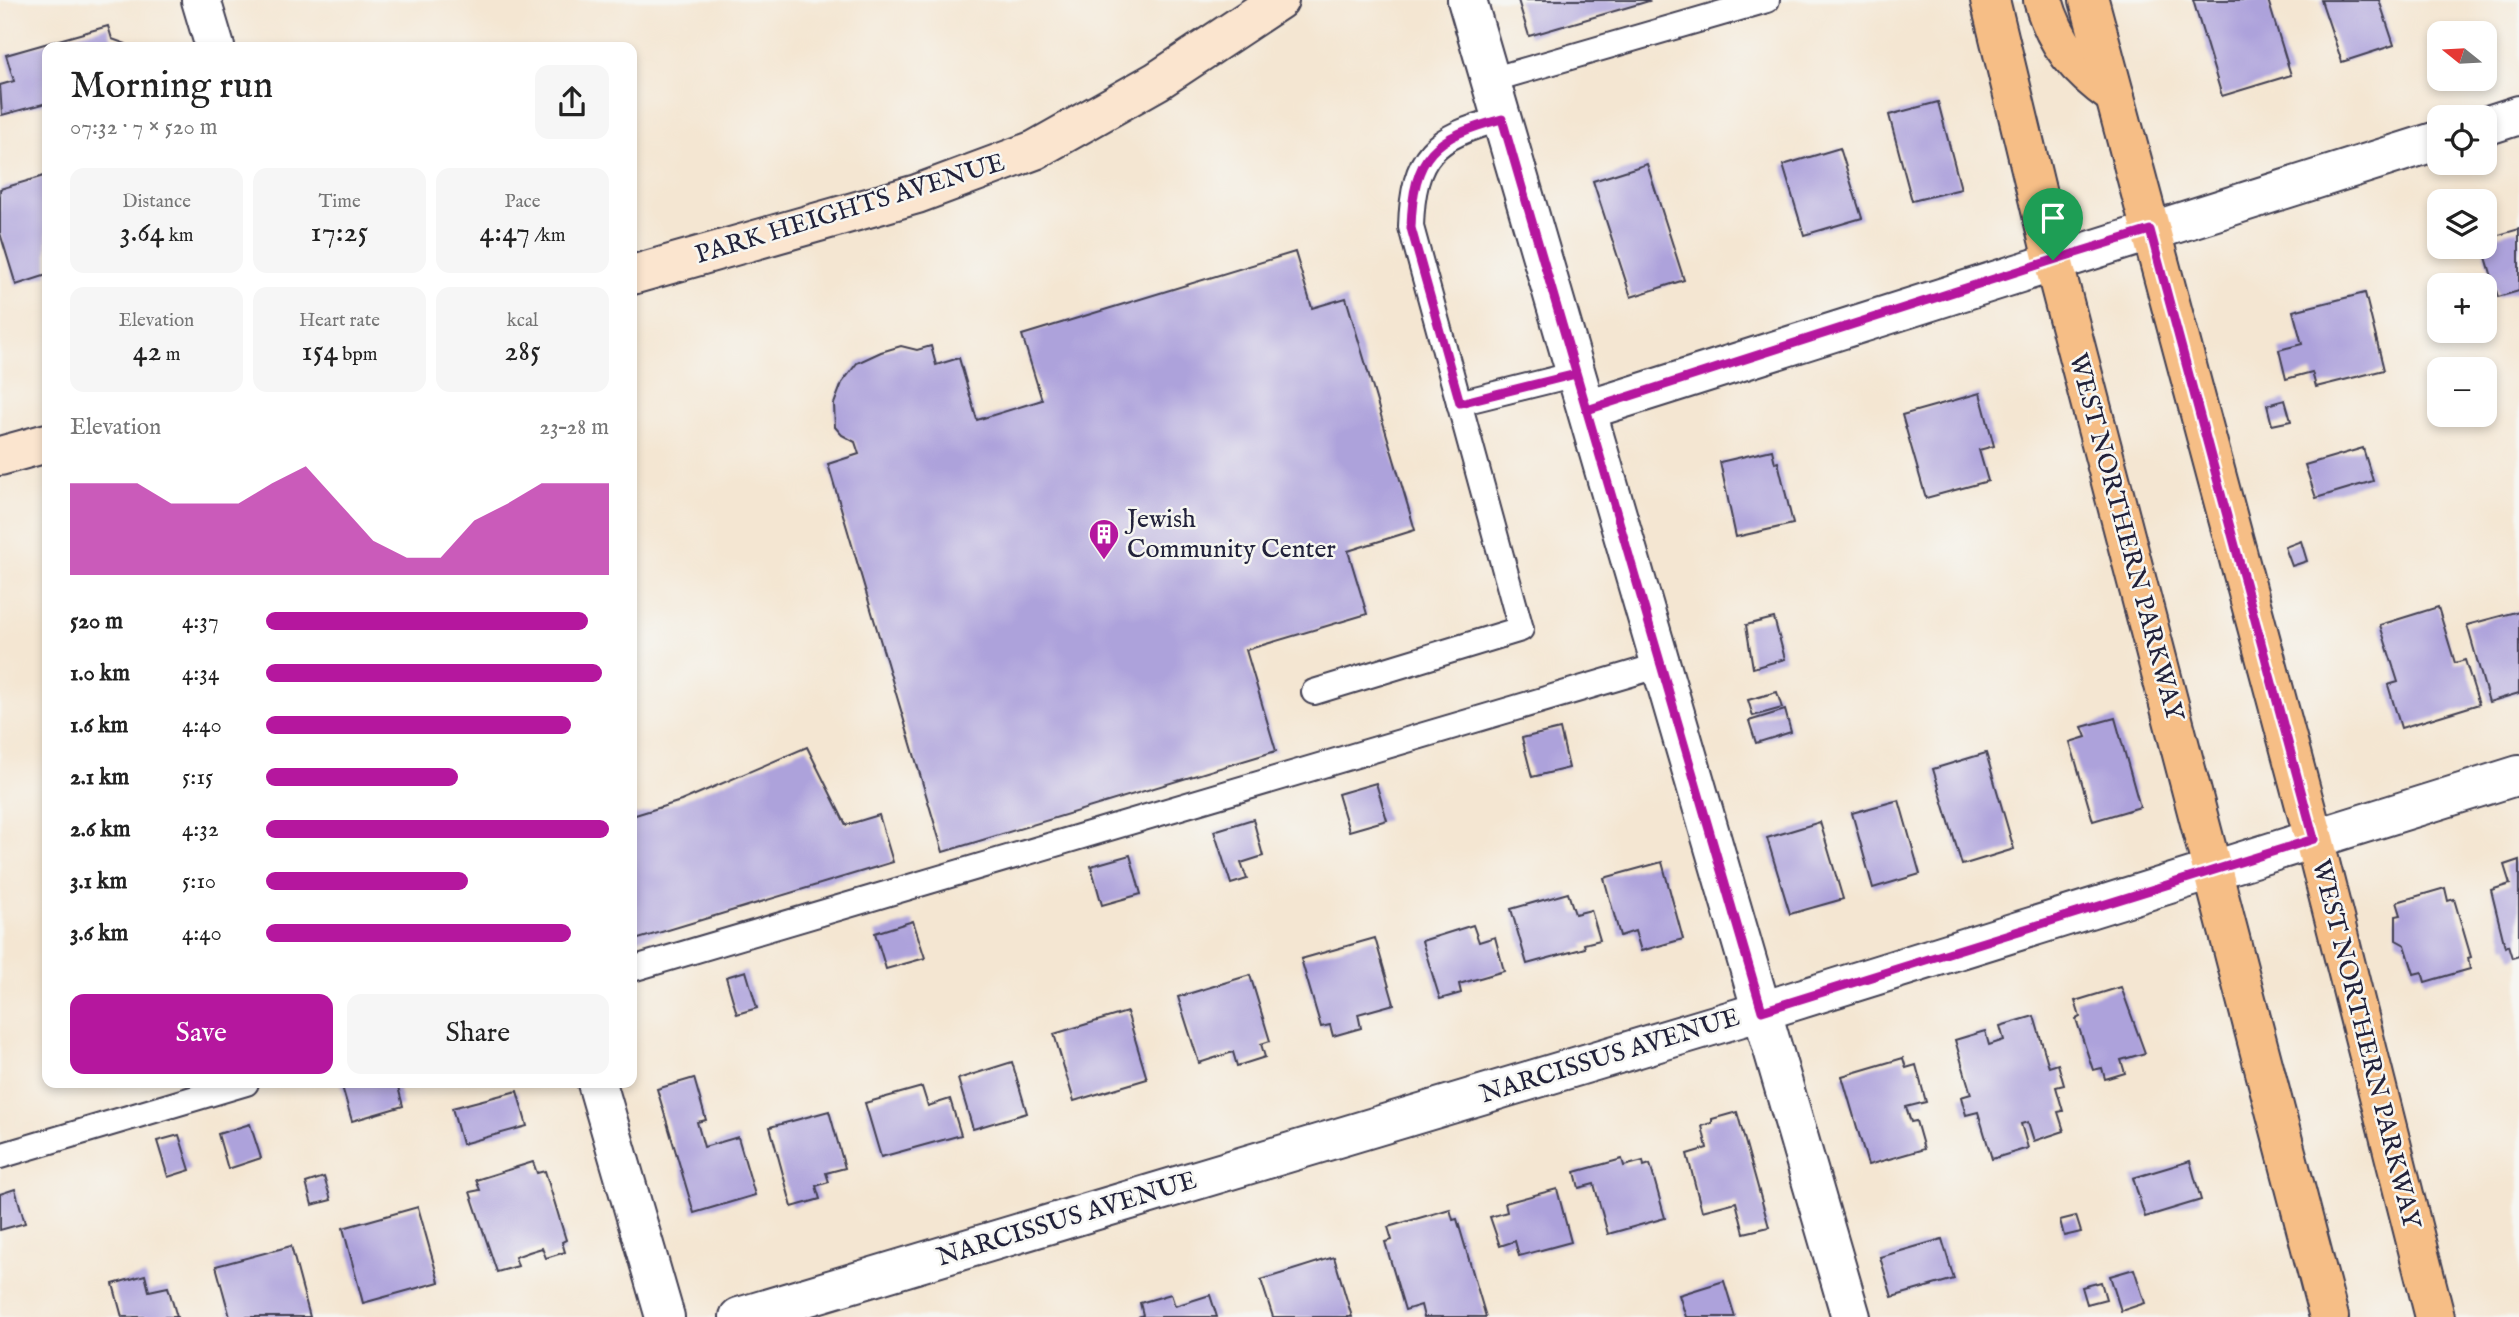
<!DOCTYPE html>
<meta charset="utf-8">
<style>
:root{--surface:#fff;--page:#f6f6f6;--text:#222;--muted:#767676;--accent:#b5179e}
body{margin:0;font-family:"IM FELL English",serif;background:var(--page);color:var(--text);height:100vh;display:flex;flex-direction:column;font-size:26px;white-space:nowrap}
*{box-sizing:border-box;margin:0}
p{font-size:23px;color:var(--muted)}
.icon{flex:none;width:38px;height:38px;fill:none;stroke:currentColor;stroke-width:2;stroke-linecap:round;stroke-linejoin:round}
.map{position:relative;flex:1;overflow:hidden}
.panel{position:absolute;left:42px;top:42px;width:595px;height:1046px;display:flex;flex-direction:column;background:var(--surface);border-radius:14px;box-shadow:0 4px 10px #0003}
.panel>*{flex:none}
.needle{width:46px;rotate:288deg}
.fabs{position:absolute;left:2427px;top:21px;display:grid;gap:14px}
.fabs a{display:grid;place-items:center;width:70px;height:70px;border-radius:14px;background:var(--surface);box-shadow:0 4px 10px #0003;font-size:35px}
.pin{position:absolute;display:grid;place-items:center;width:60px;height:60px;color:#fff;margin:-72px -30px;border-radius:50% 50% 50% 0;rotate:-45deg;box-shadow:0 0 7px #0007}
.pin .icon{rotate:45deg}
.round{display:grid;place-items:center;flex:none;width:74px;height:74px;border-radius:14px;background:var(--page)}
.headline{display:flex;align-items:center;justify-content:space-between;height:119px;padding:0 28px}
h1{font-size:38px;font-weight:600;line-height:52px}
.figures{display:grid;grid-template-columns:repeat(3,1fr);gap:10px;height:119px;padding:7px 28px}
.figures div{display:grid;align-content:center;border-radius:14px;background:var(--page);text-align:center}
.figures b{font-size:30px;font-weight:600}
.figures small{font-size:19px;font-weight:400}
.figures p{font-size:19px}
.chart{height:196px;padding:14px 28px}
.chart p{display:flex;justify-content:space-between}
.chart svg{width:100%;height:126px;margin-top:7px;fill:var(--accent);opacity:.7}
.action{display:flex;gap:14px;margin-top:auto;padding:14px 28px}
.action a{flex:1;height:80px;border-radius:14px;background:var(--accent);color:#fff;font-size:28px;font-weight:600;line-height:80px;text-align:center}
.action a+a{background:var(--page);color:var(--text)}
ul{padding:0 28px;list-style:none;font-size:23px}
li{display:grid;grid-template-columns:112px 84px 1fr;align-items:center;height:52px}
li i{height:18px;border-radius:9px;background:var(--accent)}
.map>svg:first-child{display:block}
.building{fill:#ada2db}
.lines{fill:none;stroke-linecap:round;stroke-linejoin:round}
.service-casing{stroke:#423f52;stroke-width:28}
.minor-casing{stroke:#423f52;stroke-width:42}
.secondary-casing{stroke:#423f52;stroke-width:42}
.primary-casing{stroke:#423f52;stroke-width:42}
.service{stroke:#fff;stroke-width:24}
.minor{stroke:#fff;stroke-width:38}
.secondary{stroke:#fbe5cf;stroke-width:38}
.primary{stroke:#f6be86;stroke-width:38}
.route-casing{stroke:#fff;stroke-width:14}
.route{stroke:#b5179e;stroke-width:9}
.labels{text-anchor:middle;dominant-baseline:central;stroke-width:5;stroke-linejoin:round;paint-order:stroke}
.street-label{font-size:26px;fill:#22223b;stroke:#f6f6f2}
.poi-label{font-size:26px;fill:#22223b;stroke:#f6f6f2;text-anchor:start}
</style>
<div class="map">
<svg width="2519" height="1317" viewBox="0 0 2519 1317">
<rect width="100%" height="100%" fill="#f6f6f2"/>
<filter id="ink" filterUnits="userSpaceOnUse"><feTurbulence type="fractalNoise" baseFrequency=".0143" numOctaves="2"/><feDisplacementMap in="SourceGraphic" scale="14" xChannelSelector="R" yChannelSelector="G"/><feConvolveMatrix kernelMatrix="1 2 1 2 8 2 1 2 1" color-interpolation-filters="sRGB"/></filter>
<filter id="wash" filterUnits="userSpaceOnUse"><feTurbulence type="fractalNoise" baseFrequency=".00686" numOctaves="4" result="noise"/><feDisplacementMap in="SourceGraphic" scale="28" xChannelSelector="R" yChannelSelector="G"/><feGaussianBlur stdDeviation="1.57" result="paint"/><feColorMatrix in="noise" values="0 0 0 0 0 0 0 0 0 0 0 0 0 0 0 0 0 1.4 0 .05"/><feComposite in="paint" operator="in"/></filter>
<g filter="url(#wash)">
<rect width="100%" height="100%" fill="#f4e6d2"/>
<g id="blocks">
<!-- building -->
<g class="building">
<polygon points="1518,0 1648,0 1649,1 1529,36"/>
<polygon points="2193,0 2268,0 2291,75 2222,96"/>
<polygon points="2321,0 2379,0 2394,45 2342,62"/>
<polygon points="108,26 112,39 126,44 126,47 47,47 47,103 2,115 0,85 14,81 6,55"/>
<polygon points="1938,102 1961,189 1912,201 1889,115"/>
<polygon points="1840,148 1862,218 1804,235 1783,165"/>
<polygon points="1647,164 1684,280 1631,297 1593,181"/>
<polygon points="47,175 47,275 16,285 0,233 0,189"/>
<polygon points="2519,229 2519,291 2498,297 2483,247 2485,239"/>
<polygon points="1295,252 1312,308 1346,298 1415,530 1348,551 1367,614 1246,650 1276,751 943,852 828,464 859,454 855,442 842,435 835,427 834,404 842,383 857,363 881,352 901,346 917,350 931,346 936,365 959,358 977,420 1042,400 1022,335"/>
<polygon points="2365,293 2384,370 2316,387 2312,372 2286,379 2279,350 2302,344 2293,311"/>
<polygon points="1980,393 1994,446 1979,450 1988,481 1926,498 1902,415"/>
<polygon points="2285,400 2291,421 2272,425 2267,405"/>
<polygon points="2363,448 2373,481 2316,498 2305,465"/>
<polygon points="1772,450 1775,463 1778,462 1793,524 1736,537 1720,462"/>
<polygon points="2301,541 2307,561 2292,566 2285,547"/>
<polygon points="2438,607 2455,663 2465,660 2479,704 2401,728 2388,685 2398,682 2380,625"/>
<polygon points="2519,611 2519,693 2489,702 2467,625"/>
<polygon points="1774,618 1785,659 1753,668 1746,625"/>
<polygon points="1777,692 1782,708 1753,716 1748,700"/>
<polygon points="1785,710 1791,732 1756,743 1749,721"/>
<polygon points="2115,718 2140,807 2093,821 2070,742 2086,737 2082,727"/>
<polygon points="1560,729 1569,768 1532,777 1522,738"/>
<polygon points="807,747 846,825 879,815 893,862 632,941 632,816 681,801"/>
<polygon points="1986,753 2014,849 1962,865 1933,769"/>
<polygon points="1376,783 1387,820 1349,831 1338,794"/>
<polygon points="1899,800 1920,874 1873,888 1852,813"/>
<polygon points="1253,819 1263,856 1241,863 1247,879 1231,884 1214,831"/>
<polygon points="1820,822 1843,899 1790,914 1767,838"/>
<polygon points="1130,855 1141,894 1102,905 1091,866"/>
<polygon points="2519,860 2519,956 2512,958 2508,945 2505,947 2491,890 2510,884 2504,865"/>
<polygon points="1662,862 1683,939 1641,951 1635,931 1620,936 1604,878"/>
<polygon points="2445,888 2448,901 2454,899 2471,957 2468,958 2470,969 2425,982 2422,972 2414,974 2405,945 2396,940 2396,916 2401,915 2397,902"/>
<polygon points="1568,893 1575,914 1591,910 1600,940 1584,944 1585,948 1527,964 1511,909"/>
<polygon points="913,921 925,958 886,969 875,933"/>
<polygon points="1473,925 1479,942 1495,937 1504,971 1459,984 1461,993 1440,999 1422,941"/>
<polygon points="1375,938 1394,1004 1358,1014 1361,1028 1333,1036 1330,1025 1321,1027 1301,959"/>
<polygon points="746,971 757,1008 737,1014 726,977"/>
<polygon points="1250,975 1270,1041 1261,1044 1265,1057 1237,1066 1233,1052 1199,1063 1178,997"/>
<polygon points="2121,987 2145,1053 2121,1060 2125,1073 2105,1079 2102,1068 2093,1070 2076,1019 2080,1017 2075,1001"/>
<polygon points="1127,1012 1147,1079 1074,1101 1054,1034"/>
<polygon points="2034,1016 2049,1067 2058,1064 2064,1085 2056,1087 2063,1111 2058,1112 2064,1131 2034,1141 2028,1122 2021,1124 2028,1148 1992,1159 1978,1112 1966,1115 1961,1097 1971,1094 1955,1040 1985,1031 1989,1045 2004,1040 2000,1026"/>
<polygon points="1903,1058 1906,1068 1916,1065 1926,1102 1906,1107 1911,1122 1916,1121 1924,1149 1868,1165 1842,1076"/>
<polygon points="1012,1062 1027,1113 973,1129 958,1079"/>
<polygon points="694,1078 706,1120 697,1122 704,1147 738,1137 755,1195 694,1213 657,1089"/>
<polygon points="341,1083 397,1083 403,1106 352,1121"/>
<polygon points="922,1087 928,1106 950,1099 961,1135 881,1157 865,1103"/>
<polygon points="517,1091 527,1126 462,1144 452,1108"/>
<polygon points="829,1111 845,1168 826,1173 829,1182 816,1186 820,1199 792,1207 770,1127"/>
<polygon points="1737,1112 1769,1227 1744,1233 1736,1202 1702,1211 1687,1154 1707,1148 1702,1126 1712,1123 1712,1119"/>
<polygon points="250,1124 261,1158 228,1169 218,1134"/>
<polygon points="179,1135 190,1170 168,1177 157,1141"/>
<polygon points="1622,1159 1624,1166 1643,1161 1644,1166 1650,1164 1665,1218 1608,1234 1594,1184 1579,1188 1575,1172"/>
<polygon points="2190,1161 2201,1200 2145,1217 2133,1178"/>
<polygon points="533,1162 537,1173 545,1171 566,1240 562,1242 565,1252 546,1258 542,1248 529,1252 515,1257 518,1266 497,1272 470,1192 480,1190 476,1180"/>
<polygon points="324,1177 331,1200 312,1205 306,1183"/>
<polygon points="15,1189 25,1223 0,1230 0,1194"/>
<polygon points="1557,1189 1571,1242 1519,1256 1515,1241 1500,1246 1490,1217 1507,1212 1505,1203"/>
<polygon points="418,1207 439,1282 363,1303 343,1228"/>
<polygon points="1450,1209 1453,1220 1457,1219 1486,1317 1424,1317 1421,1305 1405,1310 1385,1242 1392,1240 1388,1227"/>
<polygon points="2076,1216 2081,1232 2064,1236 2060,1220"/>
<polygon points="1942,1239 1954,1279 1892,1297 1880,1257"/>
<polygon points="291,1246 310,1317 230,1317 216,1266"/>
<polygon points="1334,1257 1352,1317 1273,1317 1261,1280"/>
<polygon points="2134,1269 2145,1303 2121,1311 2110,1276"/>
<polygon points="145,1275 149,1291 168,1287 177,1317 122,1317 113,1284"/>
<polygon points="1724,1281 1735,1317 1686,1317 1679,1295"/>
<polygon points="2101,1282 2106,1299 2087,1304 2082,1287"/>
<polygon points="1171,1294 1175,1306 1210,1295 1217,1317 1138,1317 1143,1315 1140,1303"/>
</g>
</g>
</g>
<g filter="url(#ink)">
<use href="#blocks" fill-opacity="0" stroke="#423f52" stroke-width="2"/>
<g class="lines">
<!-- service casing -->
<g class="service-casing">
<g id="service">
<polyline points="1491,80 1767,0"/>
<polyline points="1459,403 1576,374"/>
<path d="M1314 692 1521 629 1411 227C1413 154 1434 137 1501 119"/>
<polyline points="632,969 1661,665"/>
<polyline points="0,1156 246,1083"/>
</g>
</g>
<!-- minor casing -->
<g class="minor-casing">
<g id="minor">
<polyline points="201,0 215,47"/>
<polyline points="1467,0 1851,1317"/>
<polyline points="2485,126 2519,115"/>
<polyline points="1587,410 2440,140"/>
<polyline points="597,1083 665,1317"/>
<polyline points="739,1317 1762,1011 2519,775"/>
</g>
</g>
<!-- secondary casing -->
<g class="secondary-casing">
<g id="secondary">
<polyline points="632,275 917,194 1035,150 1157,81 1279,0"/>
<polyline points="0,456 47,443"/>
</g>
</g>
<!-- primary casing -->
<g class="primary-casing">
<g id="primary">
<polyline points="1990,0 2053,260 2329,1317"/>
<path d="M2043 0C2055 44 2078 70 2115 96"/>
<polyline points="2089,0 2314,839 2435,1317"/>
</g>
</g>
<!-- service -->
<use href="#service" class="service"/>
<!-- minor -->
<use href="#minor" class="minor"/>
<!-- secondary -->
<use href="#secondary" class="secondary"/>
<!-- primary -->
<use href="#primary" class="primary"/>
</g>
</g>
<g class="lines" filter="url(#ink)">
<!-- route casing -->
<g class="route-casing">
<path id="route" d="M2053 260 1587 410 1502 119C1434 137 1413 154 1411 228L1460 403 1576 374 1762 1011 2314 839 2150 230 2053 260"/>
</g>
<!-- route -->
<use href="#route" class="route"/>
</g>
<!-- icons -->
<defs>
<g id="building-pin" transform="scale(1.575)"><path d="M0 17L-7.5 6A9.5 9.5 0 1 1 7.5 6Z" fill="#b5179e" stroke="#f6f6f2"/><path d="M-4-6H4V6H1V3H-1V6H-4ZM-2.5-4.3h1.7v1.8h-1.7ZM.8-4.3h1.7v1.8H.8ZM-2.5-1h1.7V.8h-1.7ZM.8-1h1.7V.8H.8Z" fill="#fff"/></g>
</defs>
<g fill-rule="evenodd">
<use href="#building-pin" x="1104" y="534"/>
</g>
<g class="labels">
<!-- street labels -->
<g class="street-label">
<text transform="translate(850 209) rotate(-17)">PARK HEIGHTS AVENUE</text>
<text transform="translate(2126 537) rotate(75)">WEST NORTHERN PARKWAY</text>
<text transform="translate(2366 1044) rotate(76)">WEST NORTHERN PARKWAY</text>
<text transform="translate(1610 1056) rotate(-17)">NARCISSUS AVENUE</text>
<text transform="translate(1067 1219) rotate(-17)">NARCISSUS AVENUE</text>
</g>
<!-- poi labels -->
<g class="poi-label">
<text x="1127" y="519">Jewish<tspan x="1127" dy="30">Community Center</tspan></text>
</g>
</g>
</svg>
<div class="fabs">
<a><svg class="needle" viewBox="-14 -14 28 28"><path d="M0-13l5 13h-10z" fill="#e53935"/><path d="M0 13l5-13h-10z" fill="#767676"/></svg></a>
<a><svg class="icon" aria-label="locate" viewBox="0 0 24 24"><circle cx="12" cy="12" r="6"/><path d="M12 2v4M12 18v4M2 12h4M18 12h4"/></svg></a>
<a><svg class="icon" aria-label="layers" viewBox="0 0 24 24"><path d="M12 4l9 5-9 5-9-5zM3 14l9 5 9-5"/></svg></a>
<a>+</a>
<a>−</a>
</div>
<div class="pin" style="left:2053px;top:260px;background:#1e9e55"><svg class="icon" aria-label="arrive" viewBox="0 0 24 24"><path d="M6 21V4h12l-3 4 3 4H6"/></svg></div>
<section class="panel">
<div class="headline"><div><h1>Morning run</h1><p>07:32 · 7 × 520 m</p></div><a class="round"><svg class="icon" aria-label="share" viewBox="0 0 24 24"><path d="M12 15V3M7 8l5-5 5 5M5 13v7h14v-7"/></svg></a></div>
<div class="figures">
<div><p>Distance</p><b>3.64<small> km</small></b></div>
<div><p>Time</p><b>17:25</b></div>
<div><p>Pace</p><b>4:47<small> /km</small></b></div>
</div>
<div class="figures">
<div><p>Elevation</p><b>42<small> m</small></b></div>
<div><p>Heart rate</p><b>154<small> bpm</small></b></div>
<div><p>kcal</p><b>285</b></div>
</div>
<div class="chart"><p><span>Elevation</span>23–28 m</p>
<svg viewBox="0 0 160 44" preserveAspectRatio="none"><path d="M0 44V12L10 12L20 12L30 19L40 19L50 19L60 12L70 6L80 19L90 32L100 38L110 38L120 25L130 19L140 12L150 12L160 12V44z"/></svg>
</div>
<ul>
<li><b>520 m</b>4:37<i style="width:94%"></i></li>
<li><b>1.0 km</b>4:34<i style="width:98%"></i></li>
<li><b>1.6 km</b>4:40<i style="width:89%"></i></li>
<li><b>2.1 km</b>5:15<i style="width:56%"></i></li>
<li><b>2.6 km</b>4:32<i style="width:100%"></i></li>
<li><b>3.1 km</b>5:10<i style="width:59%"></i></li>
<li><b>3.6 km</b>4:40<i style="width:89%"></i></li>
</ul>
<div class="action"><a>Save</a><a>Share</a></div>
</section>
</div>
